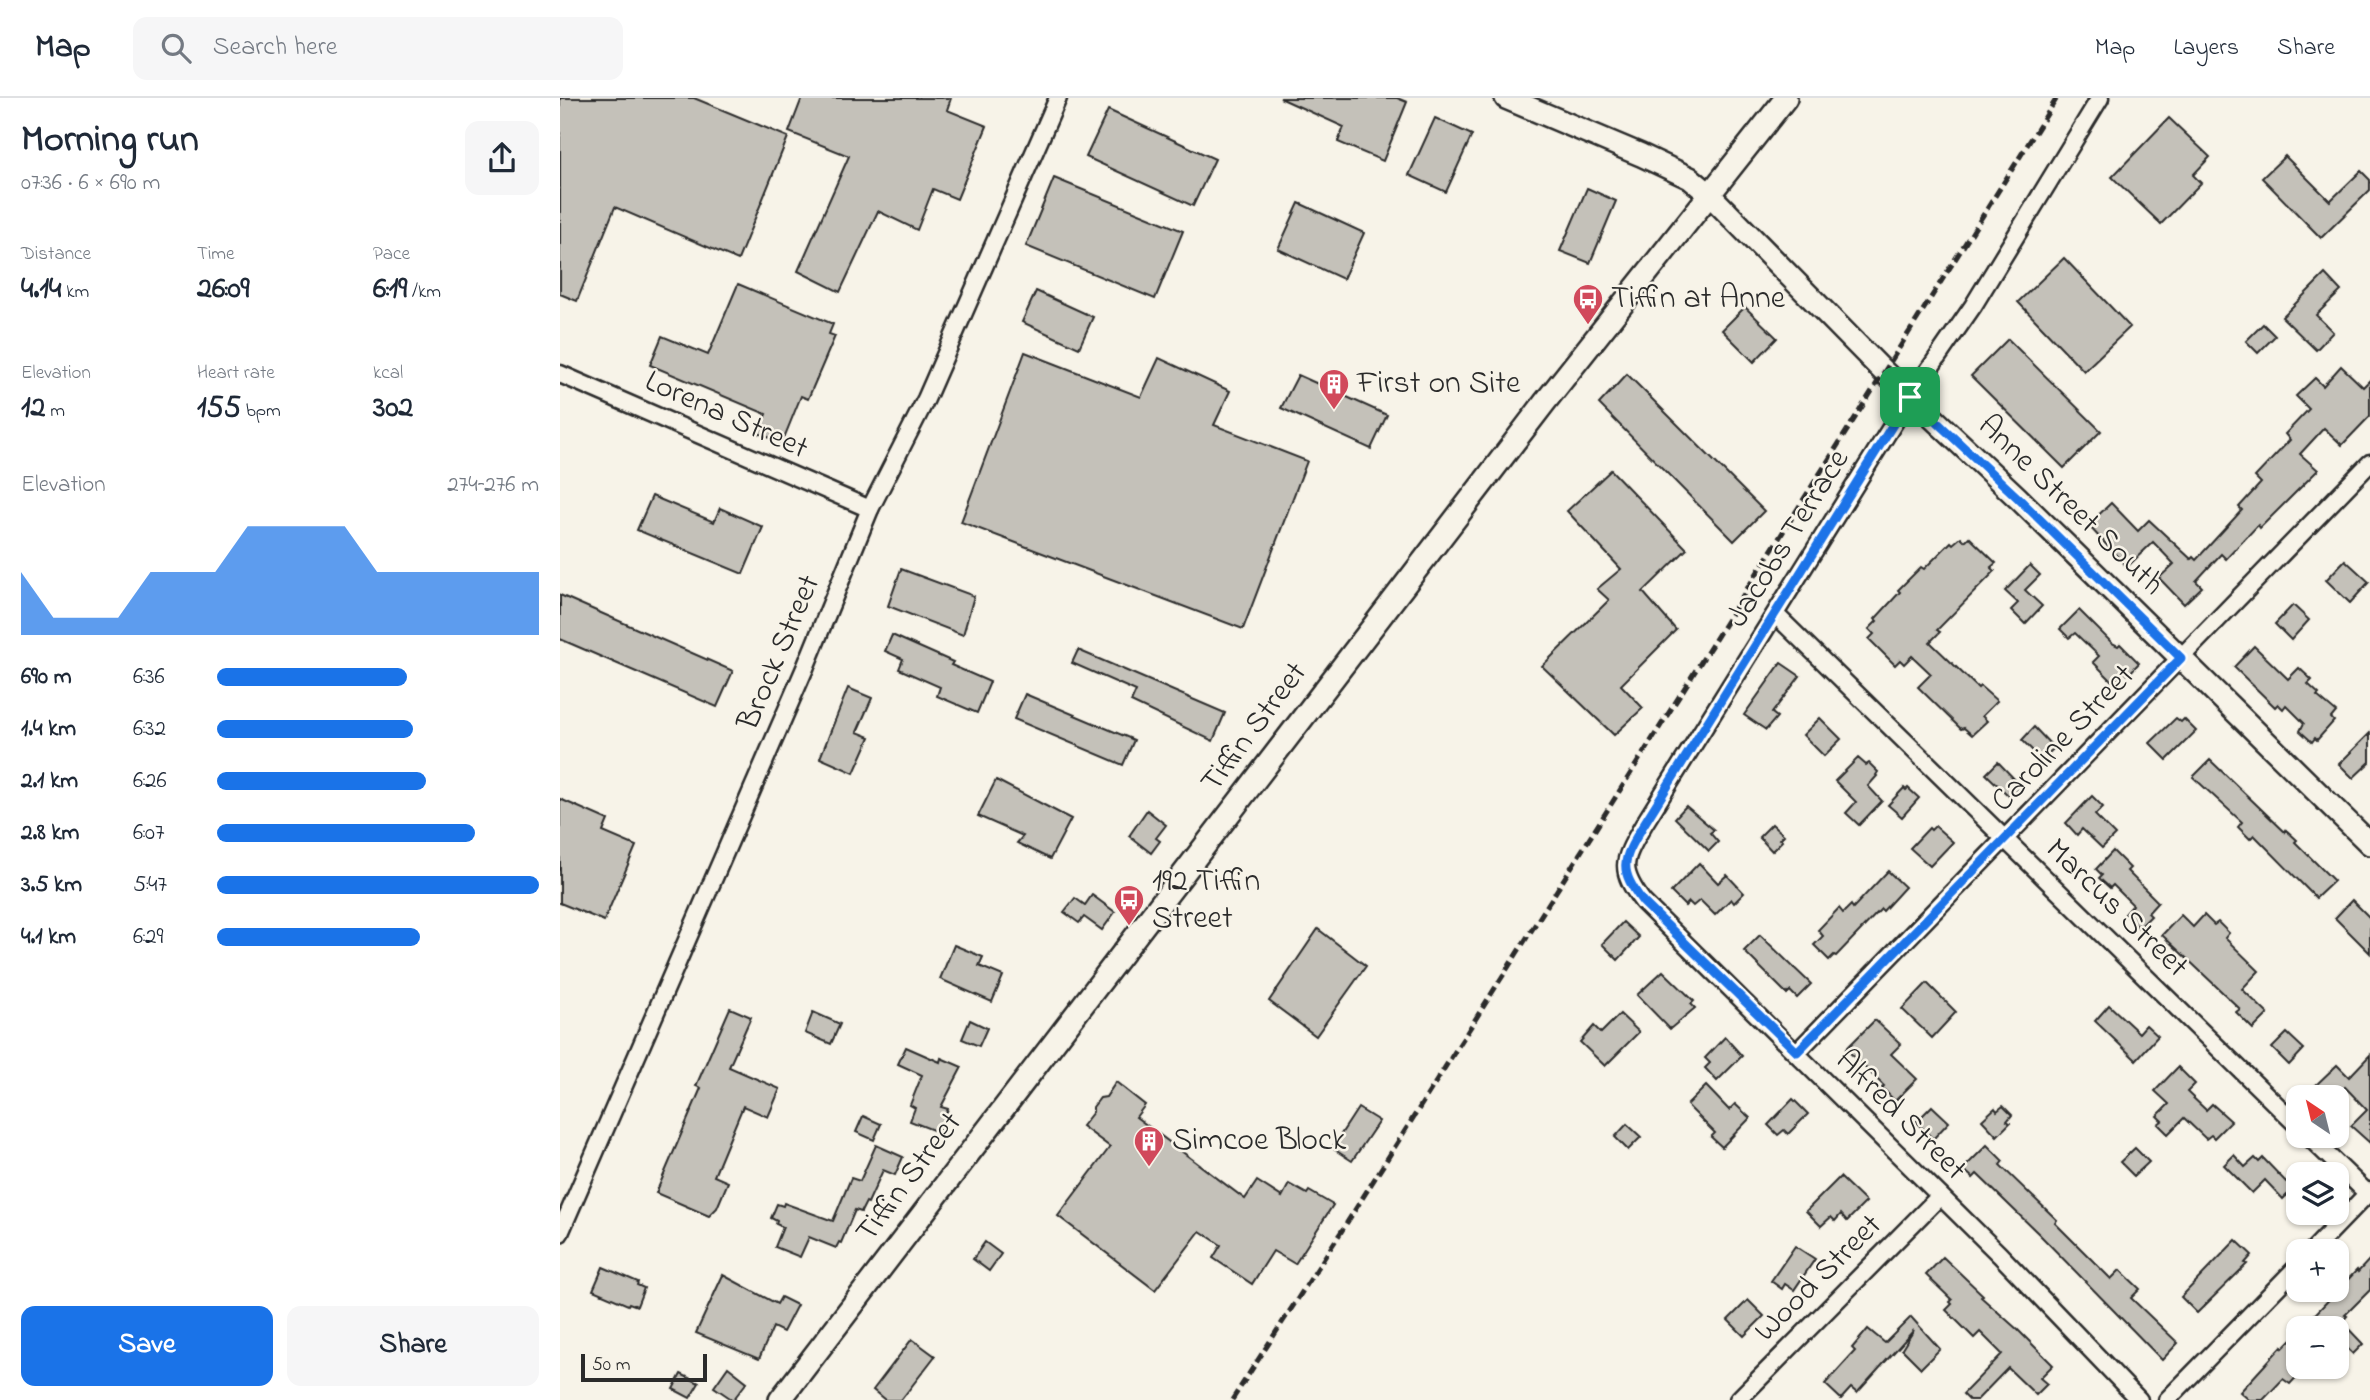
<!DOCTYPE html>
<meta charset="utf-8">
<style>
:root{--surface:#fff;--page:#f6f6f7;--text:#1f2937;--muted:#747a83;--line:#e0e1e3;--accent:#1a73e8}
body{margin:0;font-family:"Indie Flower",sans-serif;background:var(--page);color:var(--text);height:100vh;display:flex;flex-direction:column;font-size:26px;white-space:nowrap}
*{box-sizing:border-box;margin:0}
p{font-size:23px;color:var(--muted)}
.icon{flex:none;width:38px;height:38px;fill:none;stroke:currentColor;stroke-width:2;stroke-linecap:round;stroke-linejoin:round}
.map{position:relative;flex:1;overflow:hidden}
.panel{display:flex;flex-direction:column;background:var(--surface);width:560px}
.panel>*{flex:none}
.needle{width:46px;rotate:325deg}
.fabs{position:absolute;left:1726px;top:987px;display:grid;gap:14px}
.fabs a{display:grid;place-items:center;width:63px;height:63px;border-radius:14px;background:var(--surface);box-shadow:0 2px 5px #0004;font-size:35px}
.scale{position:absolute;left:21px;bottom:18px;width:126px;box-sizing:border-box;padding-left:7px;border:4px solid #2b2b2b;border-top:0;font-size:19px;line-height:24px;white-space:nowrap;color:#2b2b2b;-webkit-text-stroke:5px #f7f3e8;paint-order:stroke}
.pin{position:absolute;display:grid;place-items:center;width:60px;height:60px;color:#fff;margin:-30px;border-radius:14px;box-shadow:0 4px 10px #0006}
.round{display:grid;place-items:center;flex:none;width:74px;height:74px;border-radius:14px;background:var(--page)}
.headline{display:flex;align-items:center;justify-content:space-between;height:119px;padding:0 21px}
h1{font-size:38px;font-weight:700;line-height:52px}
.stats{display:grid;grid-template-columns:repeat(3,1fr);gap:10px;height:119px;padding:7px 21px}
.stats div{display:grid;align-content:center}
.stats b{font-size:30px;font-weight:700}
.stats small{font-size:19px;font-weight:400}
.stats p{font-size:19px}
.chart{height:196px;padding:14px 21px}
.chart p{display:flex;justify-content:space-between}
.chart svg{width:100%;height:126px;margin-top:7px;fill:var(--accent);opacity:.7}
.cta{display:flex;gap:14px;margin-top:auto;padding:14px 21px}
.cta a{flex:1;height:80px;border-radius:14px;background:var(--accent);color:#fff;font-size:28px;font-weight:700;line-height:80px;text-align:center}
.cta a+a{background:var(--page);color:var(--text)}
ul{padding:0 21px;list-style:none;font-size:23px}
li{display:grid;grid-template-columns:112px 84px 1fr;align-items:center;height:52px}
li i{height:18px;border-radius:9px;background:var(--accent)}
header{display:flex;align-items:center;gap:42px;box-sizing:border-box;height:98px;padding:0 35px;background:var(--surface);border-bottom:2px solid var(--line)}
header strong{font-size:33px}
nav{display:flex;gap:38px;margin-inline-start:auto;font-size:24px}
.search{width:490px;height:63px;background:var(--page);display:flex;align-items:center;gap:18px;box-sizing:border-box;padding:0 24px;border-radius:14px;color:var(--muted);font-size:26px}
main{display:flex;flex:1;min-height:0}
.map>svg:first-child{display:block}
.building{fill:#c4c1b9;stroke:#2b2b2b;stroke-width:2}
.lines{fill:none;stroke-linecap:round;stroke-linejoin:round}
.street-casing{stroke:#2b2b2b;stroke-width:21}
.secondary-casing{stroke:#2b2b2b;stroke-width:26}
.street{stroke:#f7f3e8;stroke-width:16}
.secondary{stroke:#f7f3e8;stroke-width:21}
.rail{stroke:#2b2b2b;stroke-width:5;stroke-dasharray:10 5;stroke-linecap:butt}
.route-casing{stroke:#fff;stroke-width:14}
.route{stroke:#1a73e8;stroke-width:9}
.labels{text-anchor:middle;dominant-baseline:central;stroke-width:5;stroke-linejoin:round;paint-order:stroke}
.poi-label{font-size:32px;fill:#2b2b2b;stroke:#f7f3e8;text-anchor:start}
.street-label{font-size:32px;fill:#2b2b2b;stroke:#f7f3e8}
</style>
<header>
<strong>Map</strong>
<div class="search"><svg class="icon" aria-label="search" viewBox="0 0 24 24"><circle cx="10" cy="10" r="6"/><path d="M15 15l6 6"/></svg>Search here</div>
<nav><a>Map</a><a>Layers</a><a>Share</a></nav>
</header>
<main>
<section class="panel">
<div class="headline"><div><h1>Morning run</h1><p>07:36 · 6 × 690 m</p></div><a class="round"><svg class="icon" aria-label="share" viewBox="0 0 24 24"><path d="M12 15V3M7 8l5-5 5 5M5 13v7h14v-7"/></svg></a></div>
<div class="stats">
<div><p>Distance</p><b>4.14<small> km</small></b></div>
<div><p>Time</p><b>26:09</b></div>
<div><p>Pace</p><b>6:19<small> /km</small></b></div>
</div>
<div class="stats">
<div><p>Elevation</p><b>12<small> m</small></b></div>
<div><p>Heart rate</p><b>155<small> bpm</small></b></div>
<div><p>kcal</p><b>302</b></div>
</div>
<div class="chart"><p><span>Elevation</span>274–276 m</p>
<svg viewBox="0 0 160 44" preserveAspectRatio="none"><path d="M0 44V22L10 38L20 38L30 38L40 22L50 22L60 22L70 6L80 6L90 6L100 6L110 22L120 22L130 22L140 22L150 22L160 22V44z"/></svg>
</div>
<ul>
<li><b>690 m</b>6:36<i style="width:59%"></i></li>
<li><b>1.4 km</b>6:32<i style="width:61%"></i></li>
<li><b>2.1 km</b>6:26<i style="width:65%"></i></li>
<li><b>2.8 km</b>6:07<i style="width:80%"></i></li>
<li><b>3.5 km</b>5:47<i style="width:100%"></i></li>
<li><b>4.1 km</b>6:29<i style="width:63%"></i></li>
</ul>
<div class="cta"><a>Save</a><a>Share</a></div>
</section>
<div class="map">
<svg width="1810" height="1302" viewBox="0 0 1810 1302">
<rect width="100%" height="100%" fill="#f7f3e8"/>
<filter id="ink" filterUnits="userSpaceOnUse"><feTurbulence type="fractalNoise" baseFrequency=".0143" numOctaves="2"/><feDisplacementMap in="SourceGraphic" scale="14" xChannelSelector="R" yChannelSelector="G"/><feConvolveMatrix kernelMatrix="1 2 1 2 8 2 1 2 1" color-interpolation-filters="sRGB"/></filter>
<g filter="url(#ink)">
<!-- building -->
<g class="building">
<polygon points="0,0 134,0 228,39 178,162 55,109 17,203 0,196"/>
<polygon points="242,0 391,0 387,12 427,28 397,101 373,91 357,132 318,113 280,194 238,173 289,58 229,34"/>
<polygon points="720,0 837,0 847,4 823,63 778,44 784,29"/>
<polygon points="548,12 655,61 633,108 526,59"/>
<polygon points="875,20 912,37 886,94 849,77"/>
<polygon points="1609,20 1650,59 1633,77 1641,85 1601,126 1552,79"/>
<polygon points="1725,58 1770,103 1801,73 1810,82 1810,92 1761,140 1702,80"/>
<polygon points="494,80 623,133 595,201 466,148"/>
<polygon points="1027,90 1056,103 1030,165 1000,153"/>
<polygon points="739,105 804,135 783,181 718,151"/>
<polygon points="1504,160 1570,229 1524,273 1458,204"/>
<polygon points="1765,176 1781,193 1756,217 1773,234 1756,252 1722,219"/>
<polygon points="178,186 273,226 269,236 275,238 248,301 241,298 222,345 198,335 206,316 90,267 102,238 148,257"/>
<polygon points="476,193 533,219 519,250 462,224"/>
<polygon points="1185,209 1217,240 1194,264 1162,232"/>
<polygon points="1703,226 1715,238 1698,255 1686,243"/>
<polygon points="1448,241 1541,333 1504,370 1411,278"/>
<polygon points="465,254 581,299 599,260 670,293 654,327 747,363 683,531 401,424"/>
<polygon points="1781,268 1803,289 1810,282 1810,318 1782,347 1764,330 1740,356 1758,372 1700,430 1698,427 1666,461 1661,456 1636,483 1642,489 1624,506 1599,480 1614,466 1593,444 1567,469 1528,427 1551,405 1578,433 1589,422 1631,461 1633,459 1636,462 1682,412 1679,409 1701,385 1695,379 1730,342 1725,336 1749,311 1736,298 1755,280 1763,288"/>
<polygon points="1067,276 1204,413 1174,443 1039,306"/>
<polygon points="738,277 827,317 811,351 721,310"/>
<polygon points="1051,372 1127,451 1083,494 1116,532 1061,587 1083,610 1054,637 982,568 1049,502 1037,491 1061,471 1007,413"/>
<polygon points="92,398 154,424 160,410 203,429 183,476 77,432"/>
<polygon points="1401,439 1405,443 1409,439 1436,465 1431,469 1435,473 1377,532 1380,534 1370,544 1418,590 1420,588 1437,603 1422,618 1427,623 1412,637 1404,630 1401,631 1358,589 1371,576 1352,558 1344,566 1340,562 1335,567 1309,541 1314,536 1309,531 1317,523 1315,521 1340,494 1338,492 1361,469 1364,471 1391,444 1393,446"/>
<polygon points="1785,462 1809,484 1790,505 1766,482"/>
<polygon points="1470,467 1480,477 1465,492 1482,508 1465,526 1451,512 1458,505 1445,493"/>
<polygon points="341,471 414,498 403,537 328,508"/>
<polygon points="0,497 173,573 157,609 0,541"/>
<polygon points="1733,507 1749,522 1731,542 1715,526"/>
<polygon points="1519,512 1552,545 1558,548 1560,546 1579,565 1568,577 1564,573 1553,584 1533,564 1539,558 1515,535 1509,540 1500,531"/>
<polygon points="332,537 393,564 391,567 430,584 417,615 377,598 380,589 339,571 343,561 325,553"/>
<polygon points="1694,548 1728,581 1739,570 1752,582 1748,586 1759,596 1757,598 1776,614 1771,620 1774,623 1757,642 1755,640 1752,644 1740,633 1744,625 1726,607 1723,611 1718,606 1715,609 1674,569"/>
<polygon points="518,552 665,615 653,643 571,604 576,593 512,565"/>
<polygon points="1221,565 1240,578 1212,615 1217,619 1206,632 1184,617"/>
<polygon points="288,590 312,600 297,634 310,639 294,675 260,660"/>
<polygon points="465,596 574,642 563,667 454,621"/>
<polygon points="1260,620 1281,641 1264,658 1243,637"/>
<polygon points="1616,620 1621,624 1624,621 1636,633 1607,662 1590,645"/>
<polygon points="1474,629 1494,650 1482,662 1462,642"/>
<polygon points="1810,635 1810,664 1793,680 1779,666"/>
<polygon points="1298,660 1306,667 1309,665 1318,674 1316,677 1317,678 1308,688 1322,703 1299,727 1286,715 1296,704 1275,683"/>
<polygon points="1650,662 1725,734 1726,732 1737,742 1735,744 1774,783 1756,800 1694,737 1690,741 1678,729 1682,724 1633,679"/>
<polygon points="1438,664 1462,689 1451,700 1426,676"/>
<polygon points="436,682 511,721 490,761 457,745 463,738 418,718"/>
<polygon points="1344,690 1346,692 1348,690 1359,700 1342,719 1328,707"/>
<polygon points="1532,698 1543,709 1535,717 1555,737 1542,750 1522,731 1517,737 1506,725"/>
<polygon points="0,701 48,722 43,734 76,748 44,823 0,805"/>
<polygon points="1126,708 1154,732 1150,735 1158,744 1149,753 1115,720"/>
<polygon points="587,712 606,727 596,740 600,743 591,755 569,738"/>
<polygon points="1212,726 1224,737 1220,741 1222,743 1212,753 1199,739"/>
<polygon points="1375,728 1393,744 1370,768 1350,750 1369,730 1371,732"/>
<polygon points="1553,753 1570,770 1567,773 1598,804 1588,815 1591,818 1579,830 1565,816 1573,807 1553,787 1550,790 1539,780 1542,777 1536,771"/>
<polygon points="1139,765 1158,785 1167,777 1184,795 1174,805 1171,801 1155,817 1140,802 1133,808 1129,804 1125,808 1111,794"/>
<polygon points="1328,773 1345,789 1323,813 1321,811 1276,858 1274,857 1269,862 1254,847 1263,838 1258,832 1279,810 1283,815 1291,807 1293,810"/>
<polygon points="532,797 555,814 542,832 524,819 519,825 504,814 515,800 525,807"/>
<polygon points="1792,802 1810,820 1810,855 1775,820"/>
<polygon points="1621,817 1633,829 1644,817 1654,827 1658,824 1669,835 1665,840 1699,873 1682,891 1708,916 1693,931 1676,914 1680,911 1602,837"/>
<polygon points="1063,824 1079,839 1058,862 1042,846"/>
<polygon points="758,831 806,868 756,938 709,903"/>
<polygon points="1200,837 1251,886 1237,900 1230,893 1227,896 1184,853"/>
<polygon points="394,847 423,859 419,868 443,878 432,904 380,881"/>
<polygon points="1103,873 1134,903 1131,906 1135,910 1110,931 1077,897"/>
<polygon points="1367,885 1396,914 1372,940 1342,911"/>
<polygon points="1549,907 1579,935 1586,927 1598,938 1576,962 1535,923"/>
<polygon points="170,910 191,919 169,969 220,991 208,1019 183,1008 154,1078 168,1084 157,1110 149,1118 96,1095 141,990 136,988"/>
<polygon points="253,914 280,926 271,946 245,935"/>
<polygon points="1060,916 1079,934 1045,968 1020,944 1034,928 1041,935"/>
<polygon points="410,922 427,930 419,948 402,941"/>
<polygon points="1315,922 1341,946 1331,956 1357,981 1335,1003 1322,990 1324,988 1286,951"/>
<polygon points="1727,935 1744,951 1729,967 1712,950"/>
<polygon points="1165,939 1182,958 1157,983 1145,970 1150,965 1145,960"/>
<polygon points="346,949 380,964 381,960 402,969 381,1009 388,1011 378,1034 350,1023 355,1010 350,1007 362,977 338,966"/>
<polygon points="1810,957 1810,1045 1791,1028 1807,1012 1785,989 1775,999 1768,999 1756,987 1777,967 1789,979"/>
<polygon points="1618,969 1635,986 1627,994 1646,1012 1652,1006 1671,1023 1654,1040 1651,1037 1646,1041 1624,1020 1608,1036 1598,1026 1602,1023 1597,1018 1609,1006 1595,993"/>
<polygon points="556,984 585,1007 576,1019 685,1101 697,1083 722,1099 729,1086 747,1096 749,1093 773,1107 735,1166 713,1153 692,1186 653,1160 661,1147 640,1133 595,1192 498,1118 550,1049 522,1028 533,1014 533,1009 540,1000 546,999"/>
<polygon points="1146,988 1169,1012 1175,1006 1190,1020 1162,1049 1151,1039 1155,1035 1127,1007"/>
<polygon points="1233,1001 1248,1016 1228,1036 1224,1032 1218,1037 1208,1027"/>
<polygon points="1372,1008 1389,1024 1373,1041 1356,1024"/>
<polygon points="1443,1008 1452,1017 1447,1023 1450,1025 1437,1038 1422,1022 1435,1010 1437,1013"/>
<polygon points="798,1010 819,1023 792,1063 772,1050"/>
<polygon points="303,1018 321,1026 314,1042 296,1034"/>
<polygon points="1067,1026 1081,1039 1068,1052 1055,1039"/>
<polygon points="316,1047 343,1059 335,1077 323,1072 308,1105 306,1104 301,1114 295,1112 281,1145 279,1144 276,1150 249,1139 240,1159 215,1149 223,1129 216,1126 217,1123 211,1120 217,1106 223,1108 224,1105 273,1123 291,1080 300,1083"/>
<polygon points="1427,1047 1443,1063 1440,1067 1497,1122 1495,1125 1551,1181 1560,1172 1580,1191 1571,1200 1618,1245 1602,1262 1480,1137 1417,1076 1413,1080 1403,1071"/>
<polygon points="1575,1050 1589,1064 1574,1078 1560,1064"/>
<polygon points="1674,1057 1685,1069 1695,1060 1699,1064 1703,1060 1726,1084 1731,1080 1738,1087 1738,1109 1727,1097 1723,1101 1705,1082 1692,1095 1664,1067"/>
<polygon points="1280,1079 1306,1104 1287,1123 1281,1116 1275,1123 1271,1119 1261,1128 1246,1113"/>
<polygon points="1676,1142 1692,1157 1685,1165 1687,1166 1637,1215 1621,1199"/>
<polygon points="425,1144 441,1156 429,1173 413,1161"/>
<polygon points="1235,1148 1255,1161 1234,1192 1225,1186 1222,1191 1211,1183"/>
<polygon points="1383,1159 1423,1197 1421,1199 1458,1232 1493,1267 1480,1280 1487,1286 1476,1297 1448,1270 1417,1302 1409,1302 1403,1296 1442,1256 1420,1234 1414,1240 1386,1212 1392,1206 1390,1204 1392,1202 1366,1177"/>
<polygon points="1810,1161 1810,1192 1785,1217 1787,1218 1782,1224 1803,1246 1793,1256 1776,1239 1776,1230 1742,1230 1797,1172 1798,1174"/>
<polygon points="43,1169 78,1184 77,1187 84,1190 77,1208 69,1205 68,1207 33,1192"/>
<polygon points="163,1177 217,1206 221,1199 237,1207 223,1234 213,1229 199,1261 136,1235"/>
<polygon points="1188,1202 1204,1218 1184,1238 1168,1222"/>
<polygon points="1351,1219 1380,1251 1361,1270 1342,1251 1354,1232 1297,1295 1291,1290 1281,1301 1265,1286 1295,1253 1292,1250 1308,1231 1325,1245"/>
<polygon points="1738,1235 1738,1269 1745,1270 1730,1286 1723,1281 1703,1302 1689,1302 1680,1294 1722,1248 1723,1250"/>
<polygon points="352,1241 375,1258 341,1302 325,1302 313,1292"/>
<polygon points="168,1269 187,1284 173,1302 154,1289"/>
<polygon points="121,1276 139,1285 130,1300 113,1291"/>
</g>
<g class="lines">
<!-- street casing -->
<g class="street-casing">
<g id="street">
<path d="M1540 0 1413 208 1350 299 1084 726C1064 762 1057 769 1083 804L1440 1157 1579 1302"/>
<polyline points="0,276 310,411"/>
<polyline points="1216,517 1738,1028"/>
<polyline points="1237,954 1810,365"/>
<polyline points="1748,1038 1808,1096"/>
<polyline points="0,1135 245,570 310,411 366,301 498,0"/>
<polyline points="1752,1153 1810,1093"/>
<polyline points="1178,1302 1380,1098"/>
<polyline points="1607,1302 1738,1168"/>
</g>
</g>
<!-- secondary casing -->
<g class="secondary-casing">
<g id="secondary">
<polyline points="946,0 1081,57 1130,80 1149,96 1324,274 1458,400 1810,746"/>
<polyline points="220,1302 985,304 1226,0"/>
</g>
</g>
<!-- street -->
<use href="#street" class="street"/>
<!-- secondary -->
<use href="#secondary" class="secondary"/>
<!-- rail -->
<polyline class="rail" points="672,1302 781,1134 1497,0"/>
</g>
</g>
<g class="lines" filter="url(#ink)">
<!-- route casing -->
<g class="route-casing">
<path id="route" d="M1350 299 1458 400 1621 560 1237 954 1083 804C1057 769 1063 762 1084 726Z"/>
</g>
<!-- route -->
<use href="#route" class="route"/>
</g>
<!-- icons -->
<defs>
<g id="bus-pin" transform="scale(1.575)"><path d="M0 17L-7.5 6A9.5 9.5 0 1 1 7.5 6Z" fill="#d1495b" stroke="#f7f3e8"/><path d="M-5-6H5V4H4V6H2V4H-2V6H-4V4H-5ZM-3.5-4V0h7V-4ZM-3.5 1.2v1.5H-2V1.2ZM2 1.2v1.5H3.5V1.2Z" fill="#fff"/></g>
<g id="building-pin" transform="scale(1.575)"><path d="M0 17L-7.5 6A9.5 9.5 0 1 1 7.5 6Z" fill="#d1495b" stroke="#f7f3e8"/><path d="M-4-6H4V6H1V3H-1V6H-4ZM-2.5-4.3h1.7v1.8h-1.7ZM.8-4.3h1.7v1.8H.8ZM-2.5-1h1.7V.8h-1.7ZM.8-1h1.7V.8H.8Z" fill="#fff"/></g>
</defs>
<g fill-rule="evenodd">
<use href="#bus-pin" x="1028" y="201"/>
<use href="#building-pin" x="774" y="286"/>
<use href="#bus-pin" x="569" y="802"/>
<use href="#building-pin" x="589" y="1043"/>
</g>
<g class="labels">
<!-- poi labels -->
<g class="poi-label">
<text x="1051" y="201">Tiffin at Anne</text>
<text x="797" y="286">First on Site</text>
<text x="592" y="784">192 Tiffin<tspan x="592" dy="37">Street</tspan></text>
<text x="612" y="1043">Simcoe Block</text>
</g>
<!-- street labels -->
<g class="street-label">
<text transform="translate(166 318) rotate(24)">Lorena Street</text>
<text transform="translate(1510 408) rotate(44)">Anne Street South</text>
<text transform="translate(1229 441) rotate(-58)">Jacobs Terrace</text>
<text transform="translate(220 555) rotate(-67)">Brock Street</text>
<text transform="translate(695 630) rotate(-53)">Tiffin Street</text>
<text transform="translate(1504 641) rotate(-46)">Caroline Street</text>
<text transform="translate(1556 811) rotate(44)">Marcus Street</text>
<text transform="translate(1340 1018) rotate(45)">Alfred Street</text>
<text transform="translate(350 1080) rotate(-53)">Tiffin Street</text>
<text transform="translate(1259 1181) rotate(-45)">Wood Street</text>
</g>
</g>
</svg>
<div class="fabs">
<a><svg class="needle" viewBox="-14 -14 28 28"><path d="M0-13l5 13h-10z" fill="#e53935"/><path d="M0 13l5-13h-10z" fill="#747a83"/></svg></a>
<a><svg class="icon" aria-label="layers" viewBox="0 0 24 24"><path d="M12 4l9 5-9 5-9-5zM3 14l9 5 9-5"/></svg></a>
<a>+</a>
<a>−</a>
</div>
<div class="scale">50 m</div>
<div class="pin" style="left:1350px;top:299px;background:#1e9e55"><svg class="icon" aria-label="arrive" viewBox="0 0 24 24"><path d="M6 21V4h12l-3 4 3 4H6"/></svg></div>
</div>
</main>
